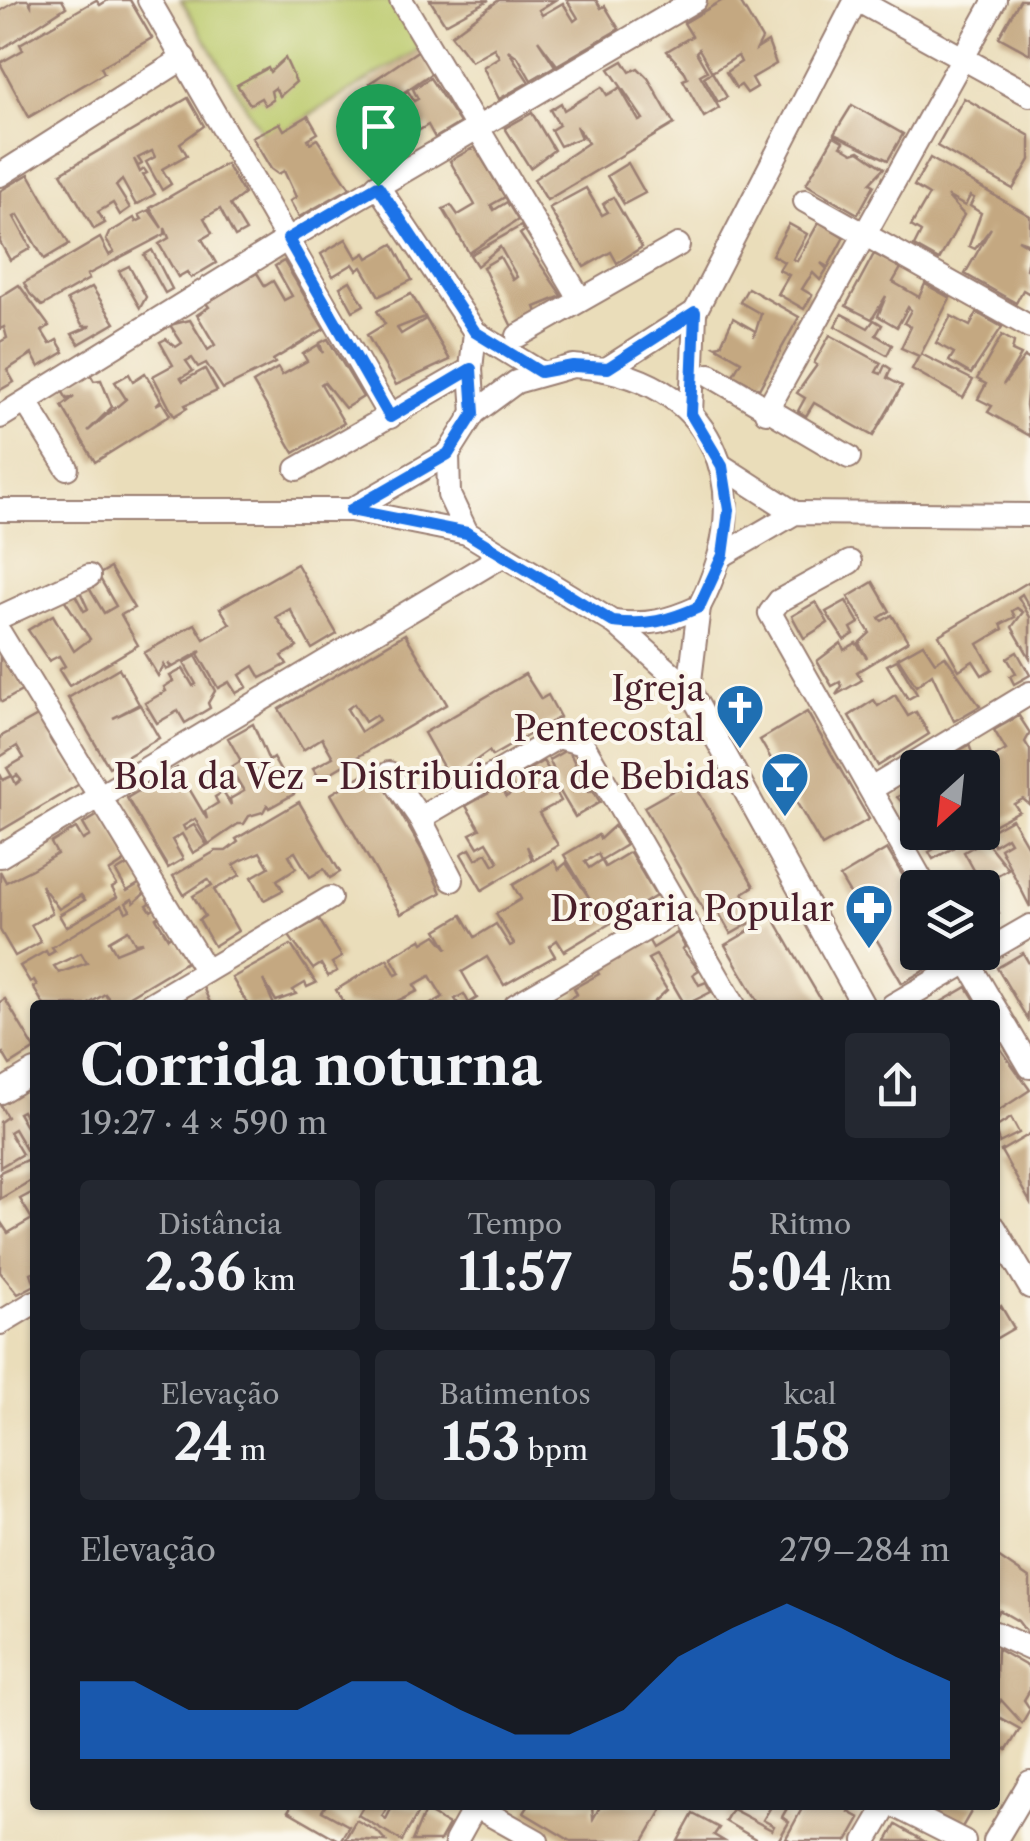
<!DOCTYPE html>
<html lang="pt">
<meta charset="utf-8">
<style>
:root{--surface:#171b24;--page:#242831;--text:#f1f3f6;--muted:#9ea1a6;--accent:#1a73e8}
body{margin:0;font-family:"Libre Caslon Text",serif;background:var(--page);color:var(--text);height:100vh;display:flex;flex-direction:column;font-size:38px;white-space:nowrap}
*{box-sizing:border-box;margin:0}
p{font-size:32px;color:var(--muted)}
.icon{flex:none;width:55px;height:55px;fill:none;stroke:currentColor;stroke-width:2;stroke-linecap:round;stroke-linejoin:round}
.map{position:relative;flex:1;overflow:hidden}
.side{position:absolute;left:30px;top:1000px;width:970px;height:810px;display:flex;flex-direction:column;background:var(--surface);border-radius:10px;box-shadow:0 2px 8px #0004}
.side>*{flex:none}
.needle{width:65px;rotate:207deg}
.tools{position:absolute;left:900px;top:750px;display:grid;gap:20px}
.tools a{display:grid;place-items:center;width:100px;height:100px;border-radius:10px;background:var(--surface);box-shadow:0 2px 8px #0004;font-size:50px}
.pin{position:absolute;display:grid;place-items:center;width:85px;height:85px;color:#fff;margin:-102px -42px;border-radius:50% 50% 50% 0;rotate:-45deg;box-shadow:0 0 10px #0007}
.pin .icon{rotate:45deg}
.round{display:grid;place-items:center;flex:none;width:105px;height:105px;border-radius:10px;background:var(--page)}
.headline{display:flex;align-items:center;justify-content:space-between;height:170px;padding:0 50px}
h1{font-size:55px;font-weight:800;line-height:75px}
.metrics{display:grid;grid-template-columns:repeat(3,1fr);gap:15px;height:170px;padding:10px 50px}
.metrics div{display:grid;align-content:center;border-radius:10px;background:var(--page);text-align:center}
.metrics b{font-size:50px;font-weight:800}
.metrics small{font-size:28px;font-weight:400}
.metrics p{font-size:28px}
.chart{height:280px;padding:20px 50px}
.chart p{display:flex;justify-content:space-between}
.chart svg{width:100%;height:180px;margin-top:10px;fill:var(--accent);opacity:.7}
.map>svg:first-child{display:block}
.green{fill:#bcca6d;stroke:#83744c;stroke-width:2.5}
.building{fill:#c4a881;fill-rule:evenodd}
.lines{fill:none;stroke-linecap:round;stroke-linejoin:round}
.minor-casing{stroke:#9a7e72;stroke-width:26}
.minor{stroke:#fff;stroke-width:22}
.route-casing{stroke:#fff;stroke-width:20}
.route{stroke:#1a73e8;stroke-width:12}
.labels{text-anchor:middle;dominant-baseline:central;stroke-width:8;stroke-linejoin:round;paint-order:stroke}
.poi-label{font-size:35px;fill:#4a1f2b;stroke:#fbf7ec;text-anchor:end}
</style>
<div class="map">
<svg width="1030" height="1841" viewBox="0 0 1030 1841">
<rect width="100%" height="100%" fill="#fbf7ec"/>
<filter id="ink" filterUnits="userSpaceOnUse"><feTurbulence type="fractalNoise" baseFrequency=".01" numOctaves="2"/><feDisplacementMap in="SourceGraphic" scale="20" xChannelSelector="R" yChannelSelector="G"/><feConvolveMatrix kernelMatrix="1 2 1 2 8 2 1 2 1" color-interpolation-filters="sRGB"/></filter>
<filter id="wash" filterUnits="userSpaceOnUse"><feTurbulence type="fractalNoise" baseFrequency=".0048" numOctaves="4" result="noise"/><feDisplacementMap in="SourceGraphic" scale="40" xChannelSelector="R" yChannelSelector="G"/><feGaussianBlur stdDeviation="2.25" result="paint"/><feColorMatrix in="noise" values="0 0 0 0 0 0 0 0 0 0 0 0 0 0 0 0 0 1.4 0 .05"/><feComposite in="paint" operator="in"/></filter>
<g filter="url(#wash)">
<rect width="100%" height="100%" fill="#eaddba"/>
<!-- green -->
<polygon class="green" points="181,0 393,0 421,48 267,141"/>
<g id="blocks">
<!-- building -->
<g class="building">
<polygon points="19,0 28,0 31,5 31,0 62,0 66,7 0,50 0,11"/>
<polygon points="96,0 100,5 108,0 130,0 152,38 101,67 104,73 29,117 0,63 23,50 20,44"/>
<polygon points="430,0 489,0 445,24"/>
<polygon points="499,0 555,0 539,10 542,15 563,3 574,21 578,18 567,0 596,0 601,8 605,6 619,29 557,65 538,40 555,66 531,80 518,57 508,50 529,82 499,99 483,67 499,57 494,48 471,61 451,35"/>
<polygon points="723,0 739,0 762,39 757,49 768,42 776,64 752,78 757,87 747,93 741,85 736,88 726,72 741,62 738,56 712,72 699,49 696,52 707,71 700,75 719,108 704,117 683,80 688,78 685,72 667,51 692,36 684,23"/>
<polygon points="1020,0 1030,0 1030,54 999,37"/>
<polygon points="419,50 432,73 391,101 408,91 414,101 418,99 413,89 430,78 460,123 435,138 428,125 403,140 370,83"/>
<polygon points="285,58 296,82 280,96 275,88 271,91 273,100 265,105 261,98 250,104 237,85 268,68 270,72"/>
<polygon points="623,61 630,72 638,68 648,78 674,124 547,200 534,179 588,143 576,126 581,138 560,146 551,130 559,125 550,110 561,103 564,110 602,87 607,95 620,88 639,121 643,119 609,69"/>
<polygon points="712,72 727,97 718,102 704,77"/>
<polygon points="188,98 204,126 180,143 187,155 162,169 171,184 162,190 146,162 155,157 152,151 138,158 142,164 138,166 134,159 140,172 144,169 147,173 143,175 155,194 136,205 122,180 116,186 130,208 120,215 113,203 98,212 105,223 94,229 61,173"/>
<polygon points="964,98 1030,136 1030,160 1013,189 937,146"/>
<polygon points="852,105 903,134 888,160 834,134"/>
<polygon points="532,113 554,150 530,168 505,128"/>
<polygon points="308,116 318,133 308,139 310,143 317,139 350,188 299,217 290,201 296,197 284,171 278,174 271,169 252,137 280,123 284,130"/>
<polygon points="834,136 844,142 841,146 853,153 859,151 884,168 870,183 874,185 858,214 806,184"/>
<polygon points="475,147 505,197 491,205 494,210 507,202 518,220 469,253 443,209 451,205 458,215 475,205 450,161"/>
<polygon points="930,158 1030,216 1030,244 1018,240 1030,247 1026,269 1030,271 1030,294 1023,290 1016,303 965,274 991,228 975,249 969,246 981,213 970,206 974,198 970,196 965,206 947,196 964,215 939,260 914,246 921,232 911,226 929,195 914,186"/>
<polygon points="628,163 645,193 624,204 607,176"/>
<polygon points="226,164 244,194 230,205 246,231 235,237 220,209 204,218 212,233 202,239 216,263 191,278 187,272 178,277 159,244 169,238 165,228 165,234 87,275 89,279 42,306 30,294 24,283 100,238 109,255 114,252 106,240 109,233 134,218 136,222 142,219 139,215 149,210 162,228 150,208"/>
<polygon points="29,174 69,244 44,259 18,215 14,217 31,248 10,260 0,242 0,191"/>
<polygon points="586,188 602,215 608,212 603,204 613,197 642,247 617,263 611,252 584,267 549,208"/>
<polygon points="819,222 844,237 828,267 821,263 827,269 820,280 813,273 807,281 802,289 812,295 804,309 778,294 789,275 779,270 784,262 772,255 789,224 807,234 793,259 797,261"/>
<polygon points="521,226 524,231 520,234 562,296 535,307 537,312 512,327 483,267 500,257 513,280 517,277 500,247 477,266 470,255"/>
<polygon points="346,239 357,258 365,253 368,258 393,244 412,280 379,296 362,267 357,270 353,264 333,276 321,254"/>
<polygon points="152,250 172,289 165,293 144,255"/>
<polygon points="874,254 901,268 893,282 919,297 925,284 950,298 921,354 973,380 963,398 912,369 919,356 901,348 911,327 904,323 911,310 908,307 897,327 878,316 886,296 872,319 846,306"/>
<polygon points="284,261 324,329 273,360 275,363 223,389 206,363 198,367 192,358 186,361 193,371 181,378 183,381 205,369 217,391 185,405 187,408 174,416 153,376 173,365 160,342 166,339 176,347 182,343 170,325 190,320 208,350 215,345 197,315 209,307 206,303 257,273 265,286 273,281 284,300 292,296 275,266"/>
<polygon points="129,266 146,297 140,308 119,271"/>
<polygon points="350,281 364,305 353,311 340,287"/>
<polygon points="19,285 49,326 42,331 50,344 57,340 64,352 39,367 32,354 7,370 14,382 0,390 0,342 7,338 4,327 0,329 0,297"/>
<polygon points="92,287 115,323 79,344 72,334 91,326 83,326 67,300"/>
<polygon points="748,288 799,317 759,389 733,375 741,361 715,346 721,345 733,318 755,331 754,337 761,314 740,302"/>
<polygon points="411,294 425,317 397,328 401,334 426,319 450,360 396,385 367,335 385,324 377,311"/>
<polygon points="977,313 1002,327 971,374 949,361 954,353 936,343 951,316 970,326"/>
<polygon points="842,314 868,328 874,320 882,325 876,335 892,345 887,355 835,326"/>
<polygon points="830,335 881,363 876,372 881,374 885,365 891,369 887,378 902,386 873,436 814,403 806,416 798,411 805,398 797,393 817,365 814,363"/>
<polygon points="1002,335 1014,342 1012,351 1021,355 1003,385 1025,357 1030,360 1026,405 1030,436 988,412 992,406 978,399 986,384 977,379"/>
<polygon points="328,339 363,397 345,408 324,382 321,384 344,423 294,453 253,383 278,368 282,375 307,361 303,354 318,345 323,353 320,343"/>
<polygon points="89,372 94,381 101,380 112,407 88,431 126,399 115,382 129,374 133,381 145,373 161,400 156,405 162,402 170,415 95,462 62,406 74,397 67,399 61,389"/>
<polygon points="297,564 337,634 312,649 290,609 276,617 297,647 282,656 287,664 261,678 254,666 240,675 247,687 236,693 229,682 218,688 198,654 201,651 173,667 168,663 171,668 166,670 164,665 158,676 144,653 195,624 204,639 230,624 220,608"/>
<polygon points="110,568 134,608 121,615 138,645 69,686 59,670 65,666 59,656 49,661 28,630 53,615 74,651 90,639 62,596 73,591 84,611 88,609 78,587 86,583 104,613 116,606 98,575"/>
<polygon points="1030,581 1030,608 1022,594 1018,597 1030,617 1030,658 1012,627 1023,612 1017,608 1012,611 1015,617 1001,624 1003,629 978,644 992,669 982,675 973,661 959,670 939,635"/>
<polygon points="873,582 890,611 879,618 882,621 892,615 908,641 857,672 862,680 836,695 842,686 840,682 832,686 817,661 841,643 844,650 856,643 867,658 859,643 870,633 848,597"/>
<polygon points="846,601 859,623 851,628 854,634 844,640 826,612"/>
<polygon points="816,602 828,623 804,638 792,616"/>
<path d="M405 634 447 704 320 779 313 768 333 757 322 738 303 750 279 709ZM354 704 365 722 376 715 379 720 361 732 347 709Z"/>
<polygon points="923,644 935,662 945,656 980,706 954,721 932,674 916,686 898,658"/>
<polygon points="0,648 25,689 2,702 0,698"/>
<polygon points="1017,652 1030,675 1014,684 1010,676 1016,673 1007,658"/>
<polygon points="196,656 215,691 208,703 210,708 185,723 178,711 157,723 145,703 166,691 164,687 173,681 170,676 183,669 193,686 196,684 184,663"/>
<polygon points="897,660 917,694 908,699 887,665"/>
<polygon points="119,668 139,704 113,718 140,705 159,738 109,767 68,698"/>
<polygon points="525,674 541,699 548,695 560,717 492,756 489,751 450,779 424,733"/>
<polygon points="895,695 908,716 916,712 929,734 878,766 849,716 874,700 878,706"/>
<polygon points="807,712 869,819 822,846 760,740"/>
<polygon points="43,713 56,735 50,739 53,744 83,782 0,831 0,774 3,780 12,776 16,784 21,780 17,775 13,778 7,768 24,758 17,746 0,757 0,737"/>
<polygon points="1019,716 1030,733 1025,742 1030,750 1030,805 1023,799 1014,804 1019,811 982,831 987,821 982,821 982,775 991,789 983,793 988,800 998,795 981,765 1006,750 994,730"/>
<polygon points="253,724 269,761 273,758 294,794 269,808 267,805 263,812 249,816 244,824 238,824 209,844 195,819 183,826 185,830 194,825 207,845 193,853 182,834 172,840 183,859 168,868 127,798 177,768 207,819 205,811 218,803 215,797 223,792 231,805 230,799 244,791 230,768 241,761 228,738"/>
<polygon points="969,745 978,768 947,768 943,760"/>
<polygon points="568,749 589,792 593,790 600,802 575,817 551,776 548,778 561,801 539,813 558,845 534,860 527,846 532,860 482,890 461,854 470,849 476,859 487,853 494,865 499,862 487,842 478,847 470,834 480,829 466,806 500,787 506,797 515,791 510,781 543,761 550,772 554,770 549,760"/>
<polygon points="374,768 422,850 441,893 401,914 331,794"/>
<polygon points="692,780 754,886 743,893 759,918 731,934 716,908 706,914 644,807"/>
<polygon points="918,785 918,832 911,820 916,817 897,797"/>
<polygon points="299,802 340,872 330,878 324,869 310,877 295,852 289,855 296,868 277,880 283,890 264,900 252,877 269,867 260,852 242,860 234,865 240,875 214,890 238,931 214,946 199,920 205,916 193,896 212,885 208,879 184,895 173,876 216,851 226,851 238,842 236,839"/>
<polygon points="102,813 129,859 109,872 117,885 112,888 117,897 66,927 59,915 85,900 81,895 59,909 41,885 52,913 31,925 41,942 15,956 0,930 0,871 6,882 32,869 57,854 51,843 76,828 83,840 90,836 83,824"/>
<polygon points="1012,819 1030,850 1030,907 1000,848 1010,842 1007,837 994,845 987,833"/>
<polygon points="614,826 626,845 601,860 598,854 585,862 589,868 601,860 605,867 630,852 656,896 564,951 557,940 549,946 555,956 504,985 487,957 462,972 477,998 469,1003 464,994 455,999 459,1005 429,1005 443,997 430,976 414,985 418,991 389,1005 345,1005 336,990 387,959 396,975 400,973 391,957 421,939 423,943 436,935 448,949 437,930 462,915 475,937 496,924 510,946 514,944 496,914 521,899 513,885 554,861 559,869 566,863 590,899 564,855 598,835 600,839"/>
<polygon points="925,832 952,834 981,832 959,845 954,837 949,841 953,848 933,859 929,852 934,849"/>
<polygon points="985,840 1008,869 982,884 999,913 982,923 982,888 970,888 964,878 975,872 964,852"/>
<polygon points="887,849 918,901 918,952 949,956 902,983 840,877"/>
<polygon points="131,863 142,882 127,891 116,872"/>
<path d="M147 891 153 901 147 905 151 911 157 907 162 914 156 918 168 938 173 935 188 961 114 1005 105 994 87 1005H44L33 987 37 985 34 980 30 982 20 966 46 951 48 955 55 951 52 947 122 905 126 912 130 910 126 903 132 899 134 903ZM128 930 135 943 143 942 116 953 109 941ZM81 953 87 963 59 973 54 966Z"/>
<polygon points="773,917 797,959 824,1005 760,1005 725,945"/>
<polygon points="319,919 342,957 332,963 337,971 328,976 321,964 313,969 289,936"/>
<polygon points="677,933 685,947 682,949 699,970 693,974 699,985 706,982 711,992 685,1005 656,955 648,959 667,990 651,1005 558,1005 577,994 574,988 599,974 594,966 645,934 653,948"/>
<polygon points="291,945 316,983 307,987 305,983 293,990 296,994 276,1001 263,980 274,1005 248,1005 232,978"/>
<polygon points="1023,953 1030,965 1028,1020 997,968"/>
<polygon points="203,987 211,1005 180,1005 177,1001"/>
<polygon points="967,987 975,1000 967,1005 936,1005"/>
<polygon points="5,999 35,1049 10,1065 3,1053 0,1055 0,1002"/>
<polygon points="995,1041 1030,1090 995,1113"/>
<polygon points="25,1090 35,1102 35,1133 22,1111 18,1113 35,1142 35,1178 0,1199 0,1172 31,1158 14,1129 9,1132 22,1154 0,1167 0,1122 7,1117 0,1105"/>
<polygon points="1011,1118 1019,1133 999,1143 995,1128"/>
<polygon points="1030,1134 1030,1202 1001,1151"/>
<polygon points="35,1191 35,1271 31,1273 35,1285 18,1294 0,1272 0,1221 8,1233 32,1219 20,1199"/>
<polygon points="1001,1306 1014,1328 995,1339 995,1310"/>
<polygon points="995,1555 1030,1579 1030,1637 1018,1621 999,1610 995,1617"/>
<polygon points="997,1649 1030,1668 1030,1690 1024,1700 1030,1709 1022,1723 1001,1700 995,1711"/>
<polygon points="995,1715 1020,1729 1007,1750 995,1743"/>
<polygon points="292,1805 326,1805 322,1811 349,1826 340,1841 288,1811"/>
<polygon points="364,1805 389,1805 382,1816 386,1819 393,1805 420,1809 402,1841 358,1815"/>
<polygon points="529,1805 592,1805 593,1819 601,1805 665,1805 644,1841 571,1841 524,1813"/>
<polygon points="772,1805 789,1805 782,1817 789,1822 778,1841 759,1841 725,1821 732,1809 772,1830 774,1826 763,1820"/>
<polygon points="804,1805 853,1805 849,1812 860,1818 847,1841 791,1841 786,1838"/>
<polygon points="942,1805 975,1805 961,1829 936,1814"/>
<polygon points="425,1811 449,1825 440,1841 412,1841"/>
<polygon points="693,1814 719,1828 714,1835 724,1841 678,1841"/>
<polygon points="356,1820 378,1832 386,1841 345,1839"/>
<polygon points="896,1825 924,1841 887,1841"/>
</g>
</g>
</g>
<g filter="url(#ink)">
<use href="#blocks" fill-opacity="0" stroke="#9a7e72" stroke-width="2.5"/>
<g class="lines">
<!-- minor casing -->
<g class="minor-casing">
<g id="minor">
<polyline points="149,0 390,417"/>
<polyline points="401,0 580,299"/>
<polyline points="857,0 1030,95"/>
<polyline points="0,175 184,58"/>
<polyline points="377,185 475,332 540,372"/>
<polyline points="805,201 1030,327"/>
<polyline points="518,336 678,245"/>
<path d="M573 366C714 375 761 488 699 607 668 621 647 626 613 622L467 533 449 495 448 454 474 413 516 382Z"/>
<polyline points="608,368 695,312"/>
<polyline points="710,375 849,457"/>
<polyline points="26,402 67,468"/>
<polyline points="766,412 995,0"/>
<polyline points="474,413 471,369 475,332"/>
<polyline points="691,414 695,312 856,0"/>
<polyline points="0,417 288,239 695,0"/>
<polyline points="722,466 795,513"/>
<polyline points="297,469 471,369"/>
<polyline points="0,510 351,510 467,533"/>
<polyline points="351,510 448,454"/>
<polyline points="723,555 795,513 1030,515"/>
<polyline points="850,562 779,601 770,613 926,888"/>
<polyline points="0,617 89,576"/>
<polyline points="614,622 689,689 863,1005"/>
<polyline points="0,633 206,971"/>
<polyline points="689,689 699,607"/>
<polyline points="389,773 420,818 558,737 583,744 734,1005"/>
<polyline points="871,789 1030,693"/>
<polyline points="420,818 452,880"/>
<polyline points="0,856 502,556"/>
<polyline points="962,952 993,1005"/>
<polyline points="149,1005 330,898"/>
<polyline points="516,1005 680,909"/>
<polyline points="893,1005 1030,926"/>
<polyline points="995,1008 1030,1067"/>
<polyline points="0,1092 35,1071"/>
<polyline points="995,1228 1030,1287"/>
<polyline points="0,1323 35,1302"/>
<polyline points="995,1633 1030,1649"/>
<polyline points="473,1805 537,1841"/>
<polyline points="893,1805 964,1841"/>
<polyline points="456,1841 476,1805"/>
<polyline points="866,1841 887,1805"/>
<polyline points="995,1841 1030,1782"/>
</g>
</g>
<!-- minor -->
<use href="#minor" class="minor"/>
</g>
</g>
<g class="lines" filter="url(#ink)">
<!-- route casing -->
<g class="route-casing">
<path id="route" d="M378 186 475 332 540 372 573 366 608 368 695 312 691 414 722 466 729 510 723 555 699 607C668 621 647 626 613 622L467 533 351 510 448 454 474 413 471 369 390 417 288 239Z"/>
</g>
<!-- route -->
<use href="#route" class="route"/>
</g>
<!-- icons -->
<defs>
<g id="church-pin" transform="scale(2.5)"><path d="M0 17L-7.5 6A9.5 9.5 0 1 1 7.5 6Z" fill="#1f6fb2" stroke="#fbf7ec"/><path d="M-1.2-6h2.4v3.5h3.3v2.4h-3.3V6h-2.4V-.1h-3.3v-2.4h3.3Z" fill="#fff"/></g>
<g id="bar-pin" transform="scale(2.5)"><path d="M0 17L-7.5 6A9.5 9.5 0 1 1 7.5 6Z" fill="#1f6fb2" stroke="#fbf7ec"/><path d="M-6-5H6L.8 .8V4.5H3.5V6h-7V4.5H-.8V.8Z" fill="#fff"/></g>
<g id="pharmacy-pin" transform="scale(2.5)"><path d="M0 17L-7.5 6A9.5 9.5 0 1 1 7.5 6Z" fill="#1f6fb2" stroke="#fbf7ec"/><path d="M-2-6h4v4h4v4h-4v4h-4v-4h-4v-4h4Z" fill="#fff"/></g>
</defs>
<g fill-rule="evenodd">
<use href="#church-pin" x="740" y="708"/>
<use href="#bar-pin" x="785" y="776"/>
<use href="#pharmacy-pin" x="869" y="908"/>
</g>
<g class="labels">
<!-- poi labels -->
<g class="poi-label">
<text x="705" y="688">Igreja<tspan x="705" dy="40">Pentecostal</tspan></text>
<text x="750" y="776">Bola da Vez - Distribuidora de Bebidas</text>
<text x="834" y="908">Drogaria Popular</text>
</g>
</g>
</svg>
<div class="tools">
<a><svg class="needle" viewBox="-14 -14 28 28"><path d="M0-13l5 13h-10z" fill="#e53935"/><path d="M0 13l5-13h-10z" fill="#9ea1a6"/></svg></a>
<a><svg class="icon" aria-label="layers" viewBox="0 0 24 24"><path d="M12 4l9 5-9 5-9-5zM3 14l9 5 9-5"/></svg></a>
</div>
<div class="pin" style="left:378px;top:186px;background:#1e9e55"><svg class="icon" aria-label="arrive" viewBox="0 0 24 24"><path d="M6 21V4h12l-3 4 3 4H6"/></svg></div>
<section class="side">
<div class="headline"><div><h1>Corrida noturna</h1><p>19:27 · 4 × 590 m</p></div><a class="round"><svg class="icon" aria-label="share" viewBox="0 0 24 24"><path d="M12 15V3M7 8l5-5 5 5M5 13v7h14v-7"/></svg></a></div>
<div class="metrics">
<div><p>Distância</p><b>2.36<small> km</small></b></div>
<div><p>Tempo</p><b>11:57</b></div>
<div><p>Ritmo</p><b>5:04<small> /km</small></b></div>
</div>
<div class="metrics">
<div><p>Elevação</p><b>24<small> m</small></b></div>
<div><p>Batimentos</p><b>153<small> bpm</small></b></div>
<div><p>kcal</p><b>158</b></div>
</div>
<div class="chart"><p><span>Elevação</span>279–284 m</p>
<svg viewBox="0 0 160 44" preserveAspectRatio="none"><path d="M0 44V25L10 25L20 32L30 32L40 32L50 25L60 25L70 32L80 38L90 38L100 32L110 19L120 12L130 6L140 12L150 19L160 25V44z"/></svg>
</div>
</section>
</div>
